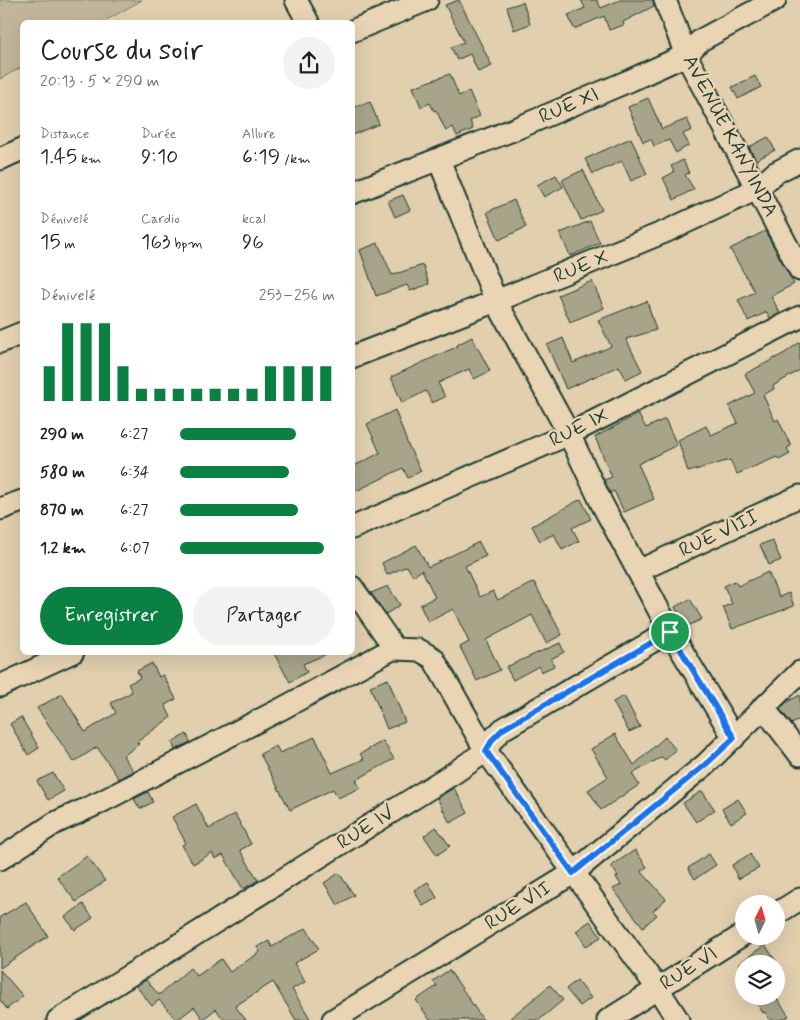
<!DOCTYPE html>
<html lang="fr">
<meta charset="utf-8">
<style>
:root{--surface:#fff;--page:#f2f2f2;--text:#202124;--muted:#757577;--accent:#0b8043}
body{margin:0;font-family:Mynerve,sans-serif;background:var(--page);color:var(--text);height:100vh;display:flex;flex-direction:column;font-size:19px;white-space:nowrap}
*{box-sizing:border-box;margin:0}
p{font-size:16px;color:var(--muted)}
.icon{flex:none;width:28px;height:28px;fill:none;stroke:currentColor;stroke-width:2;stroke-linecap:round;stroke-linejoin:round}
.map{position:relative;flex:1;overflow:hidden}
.panel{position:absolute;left:20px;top:20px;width:335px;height:635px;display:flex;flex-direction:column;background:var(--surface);border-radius:8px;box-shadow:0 5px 20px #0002}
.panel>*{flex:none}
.needle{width:32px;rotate:5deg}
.controls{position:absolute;left:735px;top:895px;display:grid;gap:10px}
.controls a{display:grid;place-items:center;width:50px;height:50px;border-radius:50%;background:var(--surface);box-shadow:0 5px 20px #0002;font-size:25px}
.pin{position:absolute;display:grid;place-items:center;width:42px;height:42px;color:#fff;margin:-21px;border:2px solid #fff;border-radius:50%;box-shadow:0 1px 5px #0007}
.round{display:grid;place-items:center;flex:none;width:52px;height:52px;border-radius:26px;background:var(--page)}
.overview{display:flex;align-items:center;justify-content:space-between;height:85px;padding:0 20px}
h1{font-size:28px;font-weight:600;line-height:38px}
.figures{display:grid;grid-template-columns:repeat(3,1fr);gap:8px;height:85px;padding:5px 20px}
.figures div{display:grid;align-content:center}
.figures b{font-size:21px;font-weight:600}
.figures small{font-size:14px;font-weight:400}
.figures p{font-size:14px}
.chart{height:140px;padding:10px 20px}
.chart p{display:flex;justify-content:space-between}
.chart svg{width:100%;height:90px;margin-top:5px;stroke:var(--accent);stroke-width:6}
.primary-button{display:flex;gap:10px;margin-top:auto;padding:10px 20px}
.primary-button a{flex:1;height:58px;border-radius:30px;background:var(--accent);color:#fff;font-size:20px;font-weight:600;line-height:58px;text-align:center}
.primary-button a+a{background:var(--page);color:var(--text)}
ul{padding:0 20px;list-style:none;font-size:16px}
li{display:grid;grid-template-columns:80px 60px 1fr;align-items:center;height:38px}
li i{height:12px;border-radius:6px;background:var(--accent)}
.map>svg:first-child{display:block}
.green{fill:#c1b69a;stroke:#707a67}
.building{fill:#a8a48a;stroke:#1f3d34}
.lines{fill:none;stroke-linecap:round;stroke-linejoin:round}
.minor-casing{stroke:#1f3d34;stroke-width:25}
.minor{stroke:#e9d5b3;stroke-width:21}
.route-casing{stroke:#fff;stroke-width:10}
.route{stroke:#1a73e8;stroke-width:6}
.labels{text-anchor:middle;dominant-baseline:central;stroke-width:4.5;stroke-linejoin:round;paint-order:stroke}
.street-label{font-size:20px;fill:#1f3d34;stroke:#e9d5b3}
</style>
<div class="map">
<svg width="800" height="1020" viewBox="0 0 800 1020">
<rect width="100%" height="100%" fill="#e1cfae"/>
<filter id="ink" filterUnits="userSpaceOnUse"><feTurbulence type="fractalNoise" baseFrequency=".02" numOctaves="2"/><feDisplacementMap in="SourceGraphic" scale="10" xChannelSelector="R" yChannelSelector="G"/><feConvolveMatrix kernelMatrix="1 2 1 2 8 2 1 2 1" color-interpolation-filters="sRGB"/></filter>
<g filter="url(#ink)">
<!-- green -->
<polygon class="green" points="0,0 142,0 103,22 22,22 22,67 0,79"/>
<!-- building -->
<g class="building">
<polygon points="459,0 492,66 478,72 470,54 457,60 451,47 464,42 445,5"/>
<polygon points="581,0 597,0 601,8 620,0 653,0 654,6 623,22 624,25 609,30 604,16 574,29 568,15 585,8"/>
<polygon points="523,2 530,24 514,30 507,7"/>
<polygon points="450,74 459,96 469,91 480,116 470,121 473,129 457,136 453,127 446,131 436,110 434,111 430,103 421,107 413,87"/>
<polygon points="755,76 761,87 738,99 732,87"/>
<polygon points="648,98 662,129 687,119 692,130 683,134 689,145 676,153 669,140 654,146 651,139 643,142 628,107"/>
<polygon points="370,102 379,124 352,135 352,108"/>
<polygon points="768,137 775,150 756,160 749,147"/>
<polygon points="631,138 647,174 631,181 622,161 593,174 585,159"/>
<polygon points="683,160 689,173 685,175 694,189 674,200 663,178 674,172 671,166"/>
<polygon points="583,170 602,210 581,220 562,180"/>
<polygon points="556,175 563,187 544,197 537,185"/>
<polygon points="403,195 410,210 395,217 388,201"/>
<polygon points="514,200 526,227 499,240 487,212"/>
<polygon points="590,221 600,243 570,256 560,233"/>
<polygon points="765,231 794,284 771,296 780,313 770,318 767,312 748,321 738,300 755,292 730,249"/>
<polygon points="378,243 392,275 423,265 429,284 410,291 407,285 376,296 360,250"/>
<polygon points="592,281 604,308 570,322 558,295"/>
<polygon points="647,301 656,330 626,339 642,371 626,379 619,366 566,389 547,345 563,338 573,363 610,347 611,346 598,320"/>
<polygon points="472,337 490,371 474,379 469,369 438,383 445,397 432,403 426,391 402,403 391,377 458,346 457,345"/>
<polygon points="800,342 800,370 773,386 774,389 763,395 775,421 778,419 791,446 787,448 790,454 779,460 777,457 737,474 730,460 688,472 678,440 706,426 711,435 738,423 729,406 755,393 745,374 785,353"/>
<polygon points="395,410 408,445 421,471 408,478 403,468 352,493 352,467 380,453 367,424"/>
<polygon points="638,414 646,428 665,419 677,445 638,464 654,499 624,512 614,491 610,493 604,480 612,477 595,437"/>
<polygon points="581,499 591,519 572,528 579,541 562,550 554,534 540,541 532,526"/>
<polygon points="772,540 781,560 769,565 760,545"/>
<polygon points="479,542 486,556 465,566 480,597 493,591 498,600 534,582 562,635 546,643 532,615 486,640 500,670 477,681 460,647 469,642 453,609 428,622 420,605 435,597 422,570 413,576 407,566 387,575 382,563 416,545 428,567"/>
<polygon points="768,572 779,597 789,593 794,606 732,629 723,607 732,604 724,586 735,581 738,586"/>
<polygon points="388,586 400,605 386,614 371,593"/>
<polygon points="690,599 702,619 686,627 675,607"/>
<polygon points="560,643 564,652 551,659 554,666 541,672 539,666 513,680 506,667"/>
<polygon points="273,652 329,652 329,653 303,664 307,672 290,682"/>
<polygon points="152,663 159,677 163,675 176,699 165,705 171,717 137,742 139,744 123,756 134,771 119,779 97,747 74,762 37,708 62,694 85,732 116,713 111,703 132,692 128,684 140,678 137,671"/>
<polygon points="388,679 405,722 387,729 370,686"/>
<polygon points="800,695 800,719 792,724 780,709 787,702"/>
<polygon points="624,696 640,727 629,732 613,702"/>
<polygon points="21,717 39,748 28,755 10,724"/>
<polygon points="187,734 190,742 175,750 172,742"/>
<polygon points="615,734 634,765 665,737 676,750 665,760 662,757 632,774 639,785 601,810 588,790 608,777 591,749"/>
<polygon points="315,737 332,773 364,759 360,754 383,741 394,759 356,780 360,788 338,798 333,789 290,810 260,754 276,746 280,753"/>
<polygon points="53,773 64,791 48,800 37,781"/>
<polygon points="454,788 468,813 450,823 437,798"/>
<polygon points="702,791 715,810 696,822 683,803"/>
<polygon points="148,792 153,802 140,809 134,799"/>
<polygon points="738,799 747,813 731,823 722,809"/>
<polygon points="196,804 209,829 235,814 251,844 240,850 258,880 243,889 223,855 215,859 212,853 193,864 182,845 186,843 172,817"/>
<polygon points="436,827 450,846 437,855 424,836"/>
<polygon points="635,850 647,867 641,871 666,899 653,911 657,915 643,927 613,889 621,885 616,877 618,876 611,866"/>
<polygon points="709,854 716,865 695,879 688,868"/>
<polygon points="750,854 759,868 738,879 732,865"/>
<polygon points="87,856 105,881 76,902 57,877"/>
<polygon points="339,873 354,895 338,905 324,883"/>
<polygon points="428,882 437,898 423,906 414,890"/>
<polygon points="26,902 48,936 0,968 0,917"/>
<polygon points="83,904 93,918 75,930 65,917"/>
<polygon points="590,921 601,937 586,946 576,931"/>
<polygon points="306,928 319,949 294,963 305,982 292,989 311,1020 296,1020 273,982 235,1006 246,1020 224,1020 216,1009 203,1019 194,1007 177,1020 159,1000 152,1006 136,986 146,980 159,995 190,968 197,976 221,959 230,972 260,952 257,947 269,941 272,947"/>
<polygon points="765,945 778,964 738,964"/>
<polygon points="0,970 23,996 7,1009 0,1000"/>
<polygon points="449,970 461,987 483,1020 430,1020 416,1000 437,986 433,981"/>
<polygon points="577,980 591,998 580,1006 566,989"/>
<polygon points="550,985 563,1000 539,1020 508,1020"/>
<polygon points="752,996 775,996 789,1016 781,1020 770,1020 765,1012 763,1013"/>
</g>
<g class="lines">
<!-- minor casing -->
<g class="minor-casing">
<g id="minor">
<polyline points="296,0 308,22"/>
<polyline points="665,0 686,55 800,270"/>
<polyline points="352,31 427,0"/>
<polyline points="0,159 22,149"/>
<polyline points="439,160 496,301 569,434 602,504 670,631 734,738"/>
<polyline points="352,193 515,129 631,80 686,55 701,40 775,0"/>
<polyline points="0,342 22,333"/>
<polyline points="352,357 496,301 667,231 757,189 775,173 800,160"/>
<polyline points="0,509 22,501"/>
<polyline points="352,528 569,434 800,317"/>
<polyline points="638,571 800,496"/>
<polyline points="352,587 395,649 419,650 433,658 486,751 658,989 678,1020"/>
<polyline points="0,686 73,652"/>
<polyline points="763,707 800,755"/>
<polyline points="0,859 55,823 99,803 283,708 394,648"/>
<polyline points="776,914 800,899"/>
<polyline points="58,1020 454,773 486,751 493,739 503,729 670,631"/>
<polyline points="333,1020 573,873 706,764 800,672"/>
<polyline points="608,1020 744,934"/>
</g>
</g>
<!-- minor -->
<use href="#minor" class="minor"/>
</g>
</g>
<g class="lines" filter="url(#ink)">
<!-- route casing -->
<g class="route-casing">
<polygon id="route" points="670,632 734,738 706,764 573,873 486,751 493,739 503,729"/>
</g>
<!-- route -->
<use href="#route" class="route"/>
</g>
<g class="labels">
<!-- street labels -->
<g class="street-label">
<text transform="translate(569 106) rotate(-23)">RUE XI</text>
<text transform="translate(730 136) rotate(62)">AVENUE KANYINDA</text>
<text transform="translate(581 267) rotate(-22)">RUE X</text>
<text transform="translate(579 428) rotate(-26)">RUE IX</text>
<text transform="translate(719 534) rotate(-25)">RUE VIII</text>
<text transform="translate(366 828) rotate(-32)">RUE IV</text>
<text transform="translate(518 906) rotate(-32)">RUE VII</text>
<text transform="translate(689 969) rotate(-32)">RUE VI</text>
</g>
</g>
</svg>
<div class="controls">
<a><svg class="needle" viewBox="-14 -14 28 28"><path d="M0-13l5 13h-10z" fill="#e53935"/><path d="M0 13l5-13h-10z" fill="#757577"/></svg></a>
<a><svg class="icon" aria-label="layers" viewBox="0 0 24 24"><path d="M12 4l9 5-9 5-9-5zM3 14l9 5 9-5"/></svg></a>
</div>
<div class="pin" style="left:670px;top:632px;background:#1e9e55"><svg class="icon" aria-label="arrive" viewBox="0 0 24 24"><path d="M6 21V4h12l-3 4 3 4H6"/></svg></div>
<section class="panel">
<div class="overview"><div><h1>Course du soir</h1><p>20:13 · 5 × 290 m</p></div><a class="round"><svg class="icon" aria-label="share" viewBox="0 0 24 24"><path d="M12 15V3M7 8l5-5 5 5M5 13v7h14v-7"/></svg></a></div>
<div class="figures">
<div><p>Distance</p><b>1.45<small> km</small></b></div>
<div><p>Durée</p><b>9:10</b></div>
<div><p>Allure</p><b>6:19<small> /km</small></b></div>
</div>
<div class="figures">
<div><p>Dénivelé</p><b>15<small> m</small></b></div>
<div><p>Cardio</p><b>163<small> bpm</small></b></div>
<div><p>kcal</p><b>96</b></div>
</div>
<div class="chart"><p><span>Dénivelé</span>253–256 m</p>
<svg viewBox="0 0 160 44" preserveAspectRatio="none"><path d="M5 44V27M15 44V6M25 44V6M35 44V6M45 44V27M55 44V38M65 44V38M75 44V38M85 44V38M95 44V38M105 44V38M115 44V38M125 44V27M135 44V27M145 44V27M155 44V27"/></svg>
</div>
<ul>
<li><b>290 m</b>6:27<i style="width:75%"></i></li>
<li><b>580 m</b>6:34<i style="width:70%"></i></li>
<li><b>870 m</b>6:27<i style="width:76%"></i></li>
<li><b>1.2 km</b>6:07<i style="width:93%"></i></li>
</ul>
<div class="primary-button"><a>Enregistrer</a><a>Partager</a></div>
</section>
</div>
